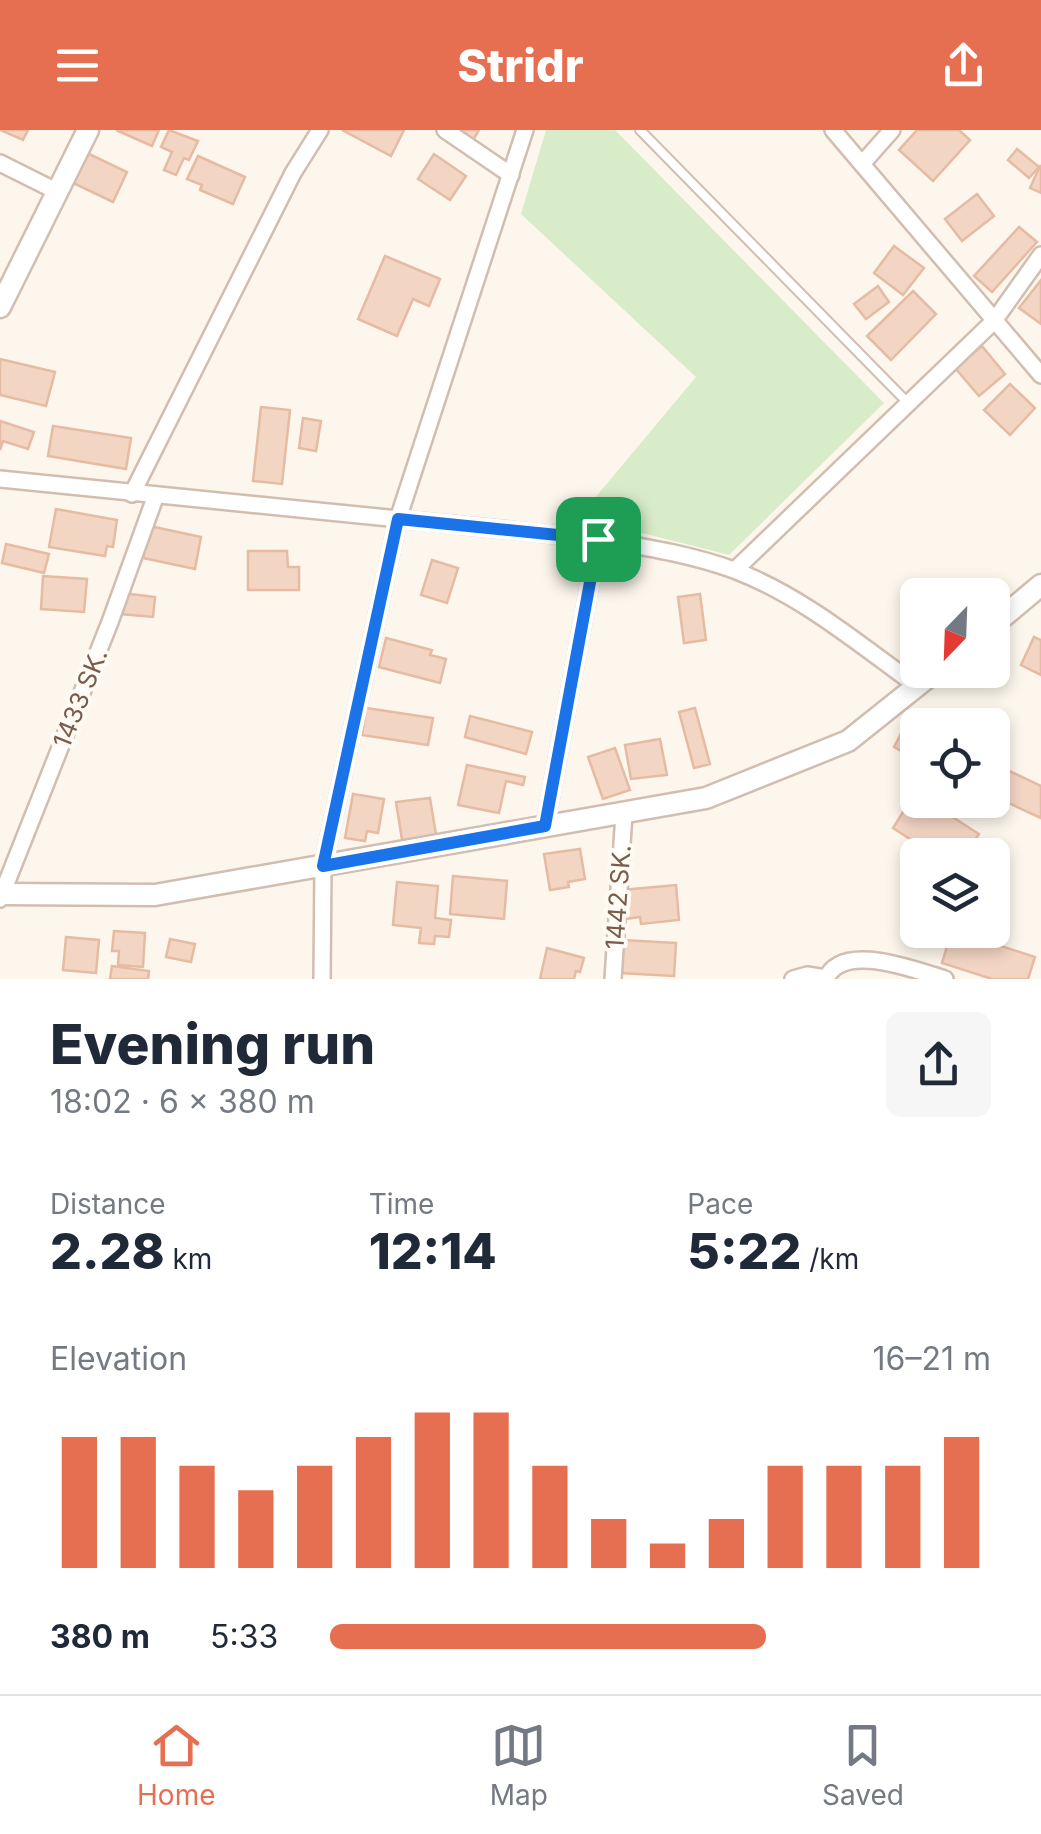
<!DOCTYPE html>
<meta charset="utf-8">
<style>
:root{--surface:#fff;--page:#f6f6f7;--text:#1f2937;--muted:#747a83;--line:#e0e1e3;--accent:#e76f51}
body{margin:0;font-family:Inter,sans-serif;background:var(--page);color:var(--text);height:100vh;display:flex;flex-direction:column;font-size:38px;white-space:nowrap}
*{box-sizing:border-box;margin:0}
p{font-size:32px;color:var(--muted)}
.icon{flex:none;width:55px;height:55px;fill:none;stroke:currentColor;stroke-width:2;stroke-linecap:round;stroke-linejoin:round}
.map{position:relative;height:849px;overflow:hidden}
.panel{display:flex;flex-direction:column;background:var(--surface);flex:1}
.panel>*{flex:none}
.needle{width:65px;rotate:203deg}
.fabs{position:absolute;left:900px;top:448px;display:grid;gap:20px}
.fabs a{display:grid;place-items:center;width:110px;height:110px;border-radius:15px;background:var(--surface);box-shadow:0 5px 15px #0003;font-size:50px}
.pin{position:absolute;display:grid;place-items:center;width:85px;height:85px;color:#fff;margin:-42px;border-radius:20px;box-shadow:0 5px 15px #0006}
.round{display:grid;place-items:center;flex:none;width:105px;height:105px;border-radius:15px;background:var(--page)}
.headline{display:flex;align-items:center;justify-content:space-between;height:170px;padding:0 50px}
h1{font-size:55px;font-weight:800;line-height:75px}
.stats{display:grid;grid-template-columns:repeat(3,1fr);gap:15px;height:170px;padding:10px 50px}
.stats div{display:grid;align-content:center}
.stats b{font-size:50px;font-weight:800}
.stats small{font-size:28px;font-weight:400}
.stats p{font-size:28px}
.chart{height:280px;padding:20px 50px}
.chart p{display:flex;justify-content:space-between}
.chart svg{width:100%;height:180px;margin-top:10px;stroke:var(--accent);stroke-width:6}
ul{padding:0 50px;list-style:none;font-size:32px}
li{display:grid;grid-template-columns:160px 120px 1fr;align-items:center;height:75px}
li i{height:25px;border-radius:12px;background:var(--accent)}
header{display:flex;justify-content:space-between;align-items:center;height:130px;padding:0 50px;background:var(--accent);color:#fff;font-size:45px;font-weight:800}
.tabs{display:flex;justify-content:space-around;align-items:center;height:140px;border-top:2px solid var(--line);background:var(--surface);font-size:28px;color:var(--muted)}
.tabs a{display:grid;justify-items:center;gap:5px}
.tabs .on{color:var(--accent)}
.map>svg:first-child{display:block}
.green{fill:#d8ecc9}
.building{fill:#f3d5c3;stroke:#e6bba3;stroke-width:2.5}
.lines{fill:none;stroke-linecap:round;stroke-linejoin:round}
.service-casing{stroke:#d1beb0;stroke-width:12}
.minor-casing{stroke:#d1beb0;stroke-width:20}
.tertiary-casing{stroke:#d1beb0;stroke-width:25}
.service{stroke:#fff;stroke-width:8}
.minor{stroke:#fff;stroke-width:15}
.tertiary{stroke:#fff;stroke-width:20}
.route-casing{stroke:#fff;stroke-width:20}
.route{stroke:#1a73e8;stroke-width:12}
.labels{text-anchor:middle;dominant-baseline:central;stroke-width:8;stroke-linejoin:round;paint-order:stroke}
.street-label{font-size:25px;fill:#7a5c4d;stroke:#fffaf3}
</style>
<header><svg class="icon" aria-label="menu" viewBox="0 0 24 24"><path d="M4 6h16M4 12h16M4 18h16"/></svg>Stridr<svg class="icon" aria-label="share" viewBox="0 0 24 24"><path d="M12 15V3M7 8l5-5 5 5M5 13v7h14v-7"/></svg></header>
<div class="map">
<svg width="1041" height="849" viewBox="0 0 1041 849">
<rect width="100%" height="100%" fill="#fdf6ec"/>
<!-- green -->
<polygon class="green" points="546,0 615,0 884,273 729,425 579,387 696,247 521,84"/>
<!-- building -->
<g class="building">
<polygon points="0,0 28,0 23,10"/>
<polygon points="116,0 159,0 152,16"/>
<polygon points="169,0 198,11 189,30 184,28 176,45 164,40 172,22 161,17"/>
<polygon points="342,0 404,0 391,26"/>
<polygon points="451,0 479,0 472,12"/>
<polygon points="917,0 959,0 970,10 933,51 899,20"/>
<polygon points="1017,19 1039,37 1029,48 1008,30"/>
<polygon points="87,23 127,42 113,72 73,53"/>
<polygon points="434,24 466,46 450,70 418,49"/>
<polygon points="198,26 245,47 233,74 200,60 202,55 187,49"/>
<polygon points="1040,36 1041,36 1041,63 1030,58"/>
<polygon points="977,64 994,86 962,111 945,89"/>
<polygon points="1019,97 1037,112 992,162 974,146"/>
<polygon points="894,116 924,138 903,165 874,143"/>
<polygon points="385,126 440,149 429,176 413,169 397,206 358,189"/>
<polygon points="1041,150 1041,194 1019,178"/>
<polygon points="878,156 889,172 866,189 854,174"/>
<polygon points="913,161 936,184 891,230 867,206"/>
<polygon points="982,216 1005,244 979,266 955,238"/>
<polygon points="0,229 55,242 46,276 0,265"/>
<polygon points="1010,254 1035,278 1010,305 984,280"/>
<polygon points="261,277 290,280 282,354 253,351"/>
<polygon points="303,288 321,291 316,321 299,318"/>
<polygon points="0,291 34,302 28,319 3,311 0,320"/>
<polygon points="53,296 131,308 126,339 48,326"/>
<polygon points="56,379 117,390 113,417 107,416 105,426 49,417"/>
<polygon points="150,396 201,407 195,439 143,428"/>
<polygon points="6,414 49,424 44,443 2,433"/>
<polygon points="248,421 287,421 288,437 299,437 299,460 248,460"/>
<polygon points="432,430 458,438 447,473 421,465"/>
<polygon points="43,446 87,449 84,482 41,479"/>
<polygon points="123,463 155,467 153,487 120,484"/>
<polygon points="700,464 706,510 684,513 678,467"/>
<polygon points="1034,507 1041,510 1041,545 1021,535"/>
<polygon points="386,508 432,520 430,525 446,529 440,553 379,537"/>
<polygon points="366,578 433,588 428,615 362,605"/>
<polygon points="695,578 710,634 694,638 679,582"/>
<polygon points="470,586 532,602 526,624 465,607"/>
<polygon points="908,591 918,596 918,630 894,617"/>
<polygon points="660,609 667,645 631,649 625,615"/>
<polygon points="615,618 630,660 603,669 588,627"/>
<polygon points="467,635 525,647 523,655 506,651 499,683 458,675"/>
<polygon points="1005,639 1041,656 1041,688 993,666"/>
<polygon points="915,663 918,670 926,670 979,704 965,725 935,725 893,698"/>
<polygon points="353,664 384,669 378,703 367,701 365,711 345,708"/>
<polygon points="430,668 437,711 403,716 396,672"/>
<polygon points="580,719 585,749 568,752 569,757 550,760 544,724"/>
<polygon points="453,746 507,751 504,789 450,784"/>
<polygon points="397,752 438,756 435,788 451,790 449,807 435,806 434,814 419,813 421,798 393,795"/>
<polygon points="676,755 679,790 641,794 640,787 625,789 622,760"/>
<polygon points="952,800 1035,827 1028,849 992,849 942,833"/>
<polygon points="114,801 145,803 143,837 118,835 119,821 112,821"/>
<polygon points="66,807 99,810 96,843 63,840"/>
<polygon points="170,809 195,814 191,832 166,827"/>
<polygon points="622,810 676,813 674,846 620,843"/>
<polygon points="547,818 584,828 580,842 576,841 574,849 540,849"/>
<polygon points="112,836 149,841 148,849 110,849"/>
</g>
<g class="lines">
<!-- service casing -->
<g class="service-casing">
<polyline id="service" points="640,0 908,273"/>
</g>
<!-- minor casing -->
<g class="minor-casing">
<g id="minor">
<polyline points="445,0 511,45"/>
<polyline points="833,0 1041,245"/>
<polyline points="0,33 56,61"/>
<polyline points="862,34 892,0"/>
<path d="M0 349 598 409C644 417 690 424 734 440 802 466 859 514 917 556"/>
<polyline points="132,364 293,43 320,0"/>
<polyline points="735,440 994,191 1041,125"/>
<polyline points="545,696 598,409"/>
<polyline points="0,769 110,492 156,365"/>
<polyline points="322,849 323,736 398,389 525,0"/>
<polyline points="613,849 624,684"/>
<polyline points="793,849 807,845 826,848"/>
<path d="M826 849C842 811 914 840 945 849"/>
</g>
</g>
<!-- tertiary casing -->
<g class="tertiary-casing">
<g id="tertiary">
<polyline points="0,177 88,0"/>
<polyline points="992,496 1041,455"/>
<polyline points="0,764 155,765 706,668 848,611 937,540"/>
</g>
</g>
<!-- service -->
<use href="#service" class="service"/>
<!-- minor -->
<use href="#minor" class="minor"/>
<!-- tertiary -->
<use href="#tertiary" class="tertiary"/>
</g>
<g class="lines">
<!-- route casing -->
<g class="route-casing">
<polygon id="route" points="398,389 598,409 545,696 323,736"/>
</g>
<!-- route -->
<use href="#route" class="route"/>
</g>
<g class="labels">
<!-- street labels -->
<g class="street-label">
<text transform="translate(80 568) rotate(-68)">1433 SK.</text>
<text transform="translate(618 767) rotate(-86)">1442 SK.</text>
</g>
</g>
</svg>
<div class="fabs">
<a><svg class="needle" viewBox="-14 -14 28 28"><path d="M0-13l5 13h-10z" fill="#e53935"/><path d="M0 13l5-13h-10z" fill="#747a83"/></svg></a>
<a><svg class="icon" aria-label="locate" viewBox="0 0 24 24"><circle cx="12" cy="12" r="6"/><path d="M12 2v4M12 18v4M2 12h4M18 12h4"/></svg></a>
<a><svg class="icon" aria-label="layers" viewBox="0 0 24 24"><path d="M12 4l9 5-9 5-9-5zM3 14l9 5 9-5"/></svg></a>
</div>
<div class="pin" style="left:598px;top:409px;background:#1e9e55"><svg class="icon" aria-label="arrive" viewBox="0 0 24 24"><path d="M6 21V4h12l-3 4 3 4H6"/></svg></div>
</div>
<section class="panel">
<div class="headline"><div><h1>Evening run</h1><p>18:02 · 6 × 380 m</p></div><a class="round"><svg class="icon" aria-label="share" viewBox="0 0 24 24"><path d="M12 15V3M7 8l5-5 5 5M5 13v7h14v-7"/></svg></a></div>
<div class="stats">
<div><p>Distance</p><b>2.28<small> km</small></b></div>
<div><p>Time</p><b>12:14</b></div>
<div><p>Pace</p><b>5:22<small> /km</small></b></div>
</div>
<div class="chart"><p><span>Elevation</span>16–21 m</p>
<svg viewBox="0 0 160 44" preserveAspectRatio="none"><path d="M5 44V12M15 44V12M25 44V19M35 44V25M45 44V19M55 44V12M65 44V6M75 44V6M85 44V19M95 44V32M105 44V38M115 44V32M125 44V19M135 44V19M145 44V19M155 44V12"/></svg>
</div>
<ul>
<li><b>380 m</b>5:33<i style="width:66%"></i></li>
</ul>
</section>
<nav class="tabs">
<a class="on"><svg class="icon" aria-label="home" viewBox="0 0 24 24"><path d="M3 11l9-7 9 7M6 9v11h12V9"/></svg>Home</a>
<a><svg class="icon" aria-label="map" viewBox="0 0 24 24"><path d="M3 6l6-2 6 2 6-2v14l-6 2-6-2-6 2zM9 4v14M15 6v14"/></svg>Map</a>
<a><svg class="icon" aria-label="saved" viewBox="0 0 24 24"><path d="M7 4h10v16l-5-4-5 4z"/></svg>Saved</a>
</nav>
